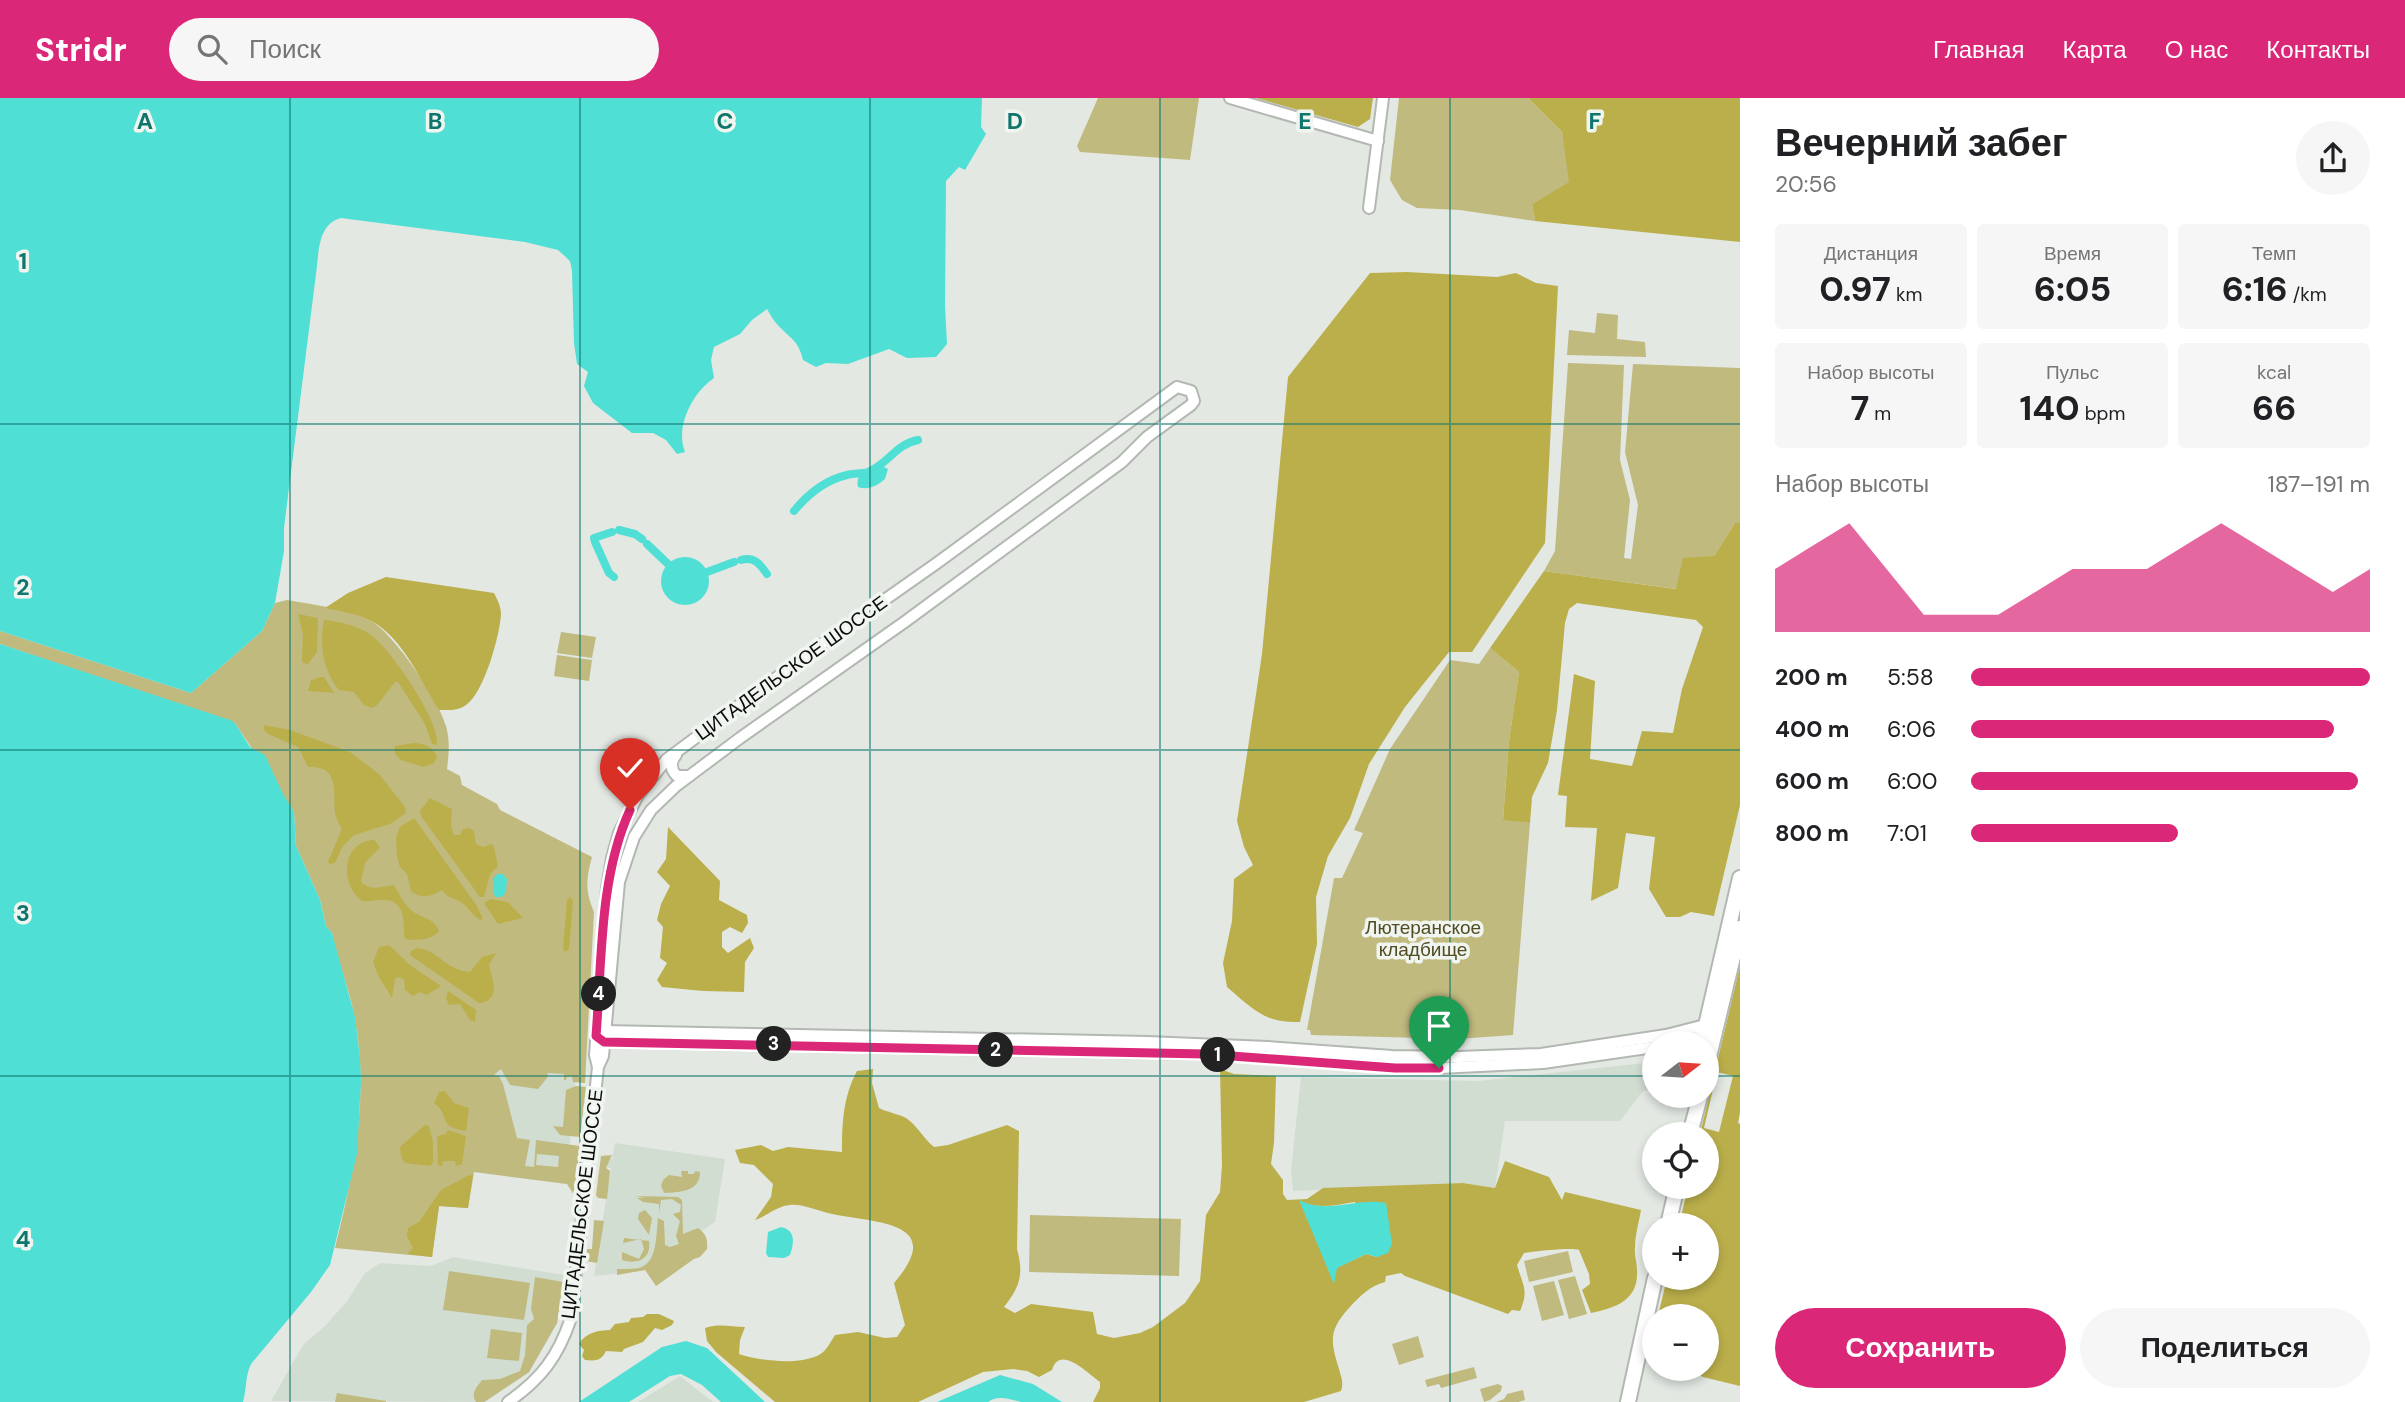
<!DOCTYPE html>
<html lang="ru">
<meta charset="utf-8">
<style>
:root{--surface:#fff;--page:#f6f6f6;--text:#202124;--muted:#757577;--accent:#db2777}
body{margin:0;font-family:"DM Sans",sans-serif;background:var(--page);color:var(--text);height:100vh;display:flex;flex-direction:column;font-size:26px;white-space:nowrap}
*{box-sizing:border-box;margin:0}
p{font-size:23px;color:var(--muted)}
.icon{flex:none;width:38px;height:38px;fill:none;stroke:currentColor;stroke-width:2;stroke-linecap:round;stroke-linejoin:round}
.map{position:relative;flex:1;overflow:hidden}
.drawer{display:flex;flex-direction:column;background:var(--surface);width:665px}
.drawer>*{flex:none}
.needle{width:46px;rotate:73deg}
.tools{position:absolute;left:1642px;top:933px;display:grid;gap:14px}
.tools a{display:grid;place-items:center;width:77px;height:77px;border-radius:50%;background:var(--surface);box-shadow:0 4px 10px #0003;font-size:35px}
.pin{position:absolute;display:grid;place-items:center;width:60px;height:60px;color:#fff;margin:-72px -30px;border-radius:50% 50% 50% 0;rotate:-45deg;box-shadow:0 0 7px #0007}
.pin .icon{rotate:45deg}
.km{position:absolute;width:35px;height:35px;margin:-18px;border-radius:50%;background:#222;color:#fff;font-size:19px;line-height:35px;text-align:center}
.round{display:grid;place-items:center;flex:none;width:74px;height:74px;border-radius:37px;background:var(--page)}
.head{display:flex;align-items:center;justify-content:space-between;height:119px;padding:0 35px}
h1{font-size:38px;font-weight:700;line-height:52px}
.stats{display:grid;grid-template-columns:repeat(3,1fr);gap:10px;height:119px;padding:7px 35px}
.stats div{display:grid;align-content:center;border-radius:7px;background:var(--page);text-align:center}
.stats b{font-size:35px;font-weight:700}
.stats small{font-size:19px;font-weight:400}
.stats p{font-size:19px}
.chart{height:196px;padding:14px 35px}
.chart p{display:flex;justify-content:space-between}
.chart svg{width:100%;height:126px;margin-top:7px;fill:var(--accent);opacity:.7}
.button{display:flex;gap:14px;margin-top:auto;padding:14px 35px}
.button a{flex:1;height:80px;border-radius:42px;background:var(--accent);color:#fff;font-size:28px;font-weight:700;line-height:80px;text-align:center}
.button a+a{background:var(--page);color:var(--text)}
ul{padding:0 35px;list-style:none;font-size:23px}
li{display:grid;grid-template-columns:112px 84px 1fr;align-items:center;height:52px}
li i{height:18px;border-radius:9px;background:var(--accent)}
header{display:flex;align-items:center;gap:42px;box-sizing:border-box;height:98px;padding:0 35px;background:var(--accent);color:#fff}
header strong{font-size:33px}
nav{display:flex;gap:38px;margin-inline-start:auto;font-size:24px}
.search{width:490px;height:63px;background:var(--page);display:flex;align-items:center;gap:18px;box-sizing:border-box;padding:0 24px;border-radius:38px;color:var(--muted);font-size:26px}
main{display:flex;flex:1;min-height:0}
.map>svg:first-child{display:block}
.built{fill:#d2ddd2}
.green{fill:#c0ba7f;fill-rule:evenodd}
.forest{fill:#bbaf4b;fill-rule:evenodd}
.water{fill:#50dfd5}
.pier{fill:#e3e8e3}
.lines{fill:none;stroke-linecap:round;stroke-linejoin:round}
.canal{stroke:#50dfd5;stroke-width:8}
.minor-casing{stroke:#b3b8b3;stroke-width:14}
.major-casing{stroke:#b3b8b3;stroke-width:18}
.minor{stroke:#fff;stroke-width:10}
.major{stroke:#fff;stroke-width:14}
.route-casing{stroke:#fff;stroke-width:14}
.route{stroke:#db2777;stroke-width:9}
.grid{fill:none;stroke:#0f766e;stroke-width:2;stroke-opacity:0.55}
.labels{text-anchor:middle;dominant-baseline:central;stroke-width:7;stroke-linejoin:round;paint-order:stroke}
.street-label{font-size:19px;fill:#0a0c0a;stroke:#f0f5f0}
.park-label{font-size:19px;fill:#514c22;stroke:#f0f5f0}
.grid-label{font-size:23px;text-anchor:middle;font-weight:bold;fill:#0f766e;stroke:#f0f5f0;stroke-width:7;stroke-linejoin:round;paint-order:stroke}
</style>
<header>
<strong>Stridr</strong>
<div class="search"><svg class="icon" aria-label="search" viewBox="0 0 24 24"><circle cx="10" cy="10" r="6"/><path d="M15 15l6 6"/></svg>Поиск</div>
<nav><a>Главная</a><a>Карта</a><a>О нас</a><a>Контакты</a></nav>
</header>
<main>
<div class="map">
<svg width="1740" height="1304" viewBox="0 0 1740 1304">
<rect width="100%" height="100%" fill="#e3e8e3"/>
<!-- built -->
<g class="built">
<polygon points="1654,964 1654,991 1643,993 1620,1023 1505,1023 1495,1090 1463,1085 1293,1093 1291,1072 1301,979 1478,983"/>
<polygon points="501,971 577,971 566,1086 502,1077 485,985"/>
<polygon points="615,1045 725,1061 715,1124 642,1173 594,1178 611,1070 603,1069 604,1061 612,1061"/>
<polygon points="453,1159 564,1177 558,1224 529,1275 485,1304 271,1303 303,1247 326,1227 347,1203 365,1175 380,1165 431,1168"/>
<polygon points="680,1278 713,1304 638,1304"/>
</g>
<!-- green -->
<g class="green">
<polygon points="1098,0 1199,0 1190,62 1080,54 1077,48"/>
<polygon points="1399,0 1528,0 1562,34 1570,84 1532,106 1535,123 1460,112 1417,110 1402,102 1390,82"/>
<polygon points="1597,215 1618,217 1617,241 1645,244 1646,259 1567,257 1569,232 1595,235"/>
<polygon points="1568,265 1624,267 1620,362 1630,402 1624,460 1631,461 1638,407 1625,354 1633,266 1740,270 1740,425 1735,425 1714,458 1677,491 1544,473 1555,453"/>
<path d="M287 502C314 507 346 510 371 523 394 536 439 602 446 628 450 642 449 656 447 671L460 678 462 687 497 706 500 712 592 759C586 781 585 793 594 814L585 985 573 984 572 979H567L566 982H564V976L548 975 547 980 538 991 510 987 501 971 494 977 499 978 503 986 517 1040 530 1042 525 1068 534 1069 536 1042 580 1048 574 1097 567 1086 474 1074 468 1110 439 1108 432 1159 335 1150C354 1073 370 996 354 917 349 889 337 863 332 835L326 828 320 802 296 748 294 714 235 625 0 546V533L191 595 262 533 275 505ZM537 1056 559 1058 558 1069 536 1067Z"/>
<polygon points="561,534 596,539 592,560 557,555"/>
<polygon points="1490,550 1519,574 1509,643 1503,721 1530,725 1513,937 1458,941 1311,937 1310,932 1307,932 1334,780 1342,780 1363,735 1354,732 1390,651 1450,562 1479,566"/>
<polygon points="557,557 592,562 589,583 554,578"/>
<polygon points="576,988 586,989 580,1039 560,1037 553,1028 563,1029 566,992"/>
<polygon points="612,1057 606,1070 610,1073 607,1101 598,1100 596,1097 601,1058"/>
<path d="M681 1073H688V1076H694L695 1073 700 1074C700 1094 680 1094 664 1095L661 1088 663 1082 669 1077 682 1079Z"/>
<path d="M635 1098 678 1099 682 1102 683 1136 698 1130C706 1136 708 1141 707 1151L700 1159 694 1161 656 1188 645 1172 617 1177V1171C624 1171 633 1171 639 1170 658 1165 656 1135 658 1120L664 1123 665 1147 670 1149 679 1146 676 1138 680 1123 673 1116 680 1114 681 1107 672 1101 661 1102 659 1115V1106L643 1104 637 1100H645Z"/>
<polygon points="645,1112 652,1120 649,1137 638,1121 639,1115"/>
<polygon points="1030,1117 1181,1121 1179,1178 1029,1174"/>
<polygon points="594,1122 604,1123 597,1165 586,1163 587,1151 592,1151"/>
<path d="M624 1140 649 1143C652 1161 637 1167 622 1162V1154L639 1161 644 1151 641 1141 623 1145Z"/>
<polygon points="1568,1153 1573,1174 1529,1184 1524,1163"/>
<polygon points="449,1173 530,1185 524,1222 443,1212"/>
<polygon points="1575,1178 1587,1216 1569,1221 1558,1182"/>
<path d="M535 1179 563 1184 557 1225 529 1274 484 1304H476C470 1295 477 1289 482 1282L500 1281 520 1273 525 1257 527 1227 534 1221 531 1211Z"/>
<polygon points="1554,1183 1564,1217 1542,1223 1533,1188"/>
<polygon points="491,1231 522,1235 519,1263 487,1260"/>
<polygon points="1418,1238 1424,1259 1399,1267 1392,1246"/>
<polygon points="1474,1269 1477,1280 1441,1290 1439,1286 1427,1289 1425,1282"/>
<polygon points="1498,1286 1502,1288 1501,1293 1490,1302 1484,1304 1480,1291"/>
<polygon points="1523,1292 1525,1302 1518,1304 1496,1304 1504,1301 1507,1296"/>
<polygon points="337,1295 386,1303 386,1304 335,1304"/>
</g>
<!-- forest -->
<g class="forest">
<polygon points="1256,0 1373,0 1370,21 1358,29"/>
<polygon points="1528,0 1740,0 1740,144 1535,123 1532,106 1569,84 1562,34"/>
<path d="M1407 174 1497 179 1516 175 1536 185 1558 188 1545 445 1472 554H1449L1405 609 1369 666 1350 720 1328 758 1316 799 1317 846 1300 924C1264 925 1253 911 1227 889L1223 865 1232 823 1234 781 1253 767 1244 749 1237 723 1262 556 1288 279 1370 175Z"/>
<polygon points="1735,425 1740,425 1740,707 1714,818 1691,814 1680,819 1666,819 1649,791 1655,739 1626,735 1618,790 1591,803 1597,730 1565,729 1567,698 1558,697 1574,576 1595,583 1590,661 1632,668 1642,633 1673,635 1682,591 1703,529 1696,522 1577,505 1569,511 1565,525 1557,612 1548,665 1532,699 1530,725 1503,722 1509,643 1519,574 1490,550 1544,473 1676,491 1683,460 1714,458"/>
<path d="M386 479 494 495C497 501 501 508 501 516 500 537 484 595 466 607 458 613 448 612 439 612 421 583 403 541 373 524 358 516 341 513 325 510L348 495Z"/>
<polygon points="298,516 318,520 317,554 308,566 303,565 302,562 303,536"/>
<path d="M324 522C340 524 357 527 371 537 390 550 441 624 437 647L432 646 425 626 398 584H395L377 607 372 610 364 607 354 594 339 592C323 572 319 546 324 522Z"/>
<polygon points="321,579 324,579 334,595 308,593 311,582"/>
<path d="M264 627 290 632 350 654 379 676 405 709 406 715 390 726 354 737 343 748 335 765 330 766 328 764 342 731C339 726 336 721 335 715 333 694 340 667 308 669L298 649 268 636 264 632Z"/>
<path d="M414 645C424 645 435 650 437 660L433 666 423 669 401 662 395 656V648Z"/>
<polygon points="430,700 452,711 451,728 454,737 460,737 463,731 469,730 474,733 476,746 483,749 492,746 494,749 498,768 490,776 484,799 480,799 421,718 420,713"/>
<path d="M414 720 477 808 483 821 480 822C472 817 469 810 462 805 454 799 448 801 442 792 432 799 421 801 411 793L407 776 400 769 397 759 396 739 400 729Z"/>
<polygon points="668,729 720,783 719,802 747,817 748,825 742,835 730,829 722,834 722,849 728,855 750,840 754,850 745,864 744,894 703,893 662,889 657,882 667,865 660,860 663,829 657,822 661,806 670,788 657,774 666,761"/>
<path d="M374 742 380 749 365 765 361 784C372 794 382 788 394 787 399 796 403 804 411 812 421 821 434 819 439 833 431 842 417 843 406 841L404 838C404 820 404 799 379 802 373 802 368 804 362 803 340 786 341 744 374 742Z"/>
<polygon points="570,799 573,803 569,851 565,854 563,851 567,802"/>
<polygon points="490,801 508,804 523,820 498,826 484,805"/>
<polygon points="389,847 410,867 441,888 427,897 420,894 413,898 405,892 404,881 398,879 395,881 392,900 379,879 373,864 379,849"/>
<path d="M417 850C439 852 443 871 470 874L482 859 496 855 489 867C493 882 501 903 479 905L410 857 411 853Z"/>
<path d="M1740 868V1014L1738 1025 1740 1026V1288L1703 1279 1688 1271 1706 1270V1218H1658L1667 1180H1677L1694 1185 1696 1180H1706V1127H1679L1688 1089 1706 1088V1036H1700ZM1717 974 1733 978 1719 1034 1704 1030Z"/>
<polygon points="448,893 476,912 475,924 470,922 460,906 449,907 446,900"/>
<path d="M873 971 872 985 879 1010C887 1014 898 1016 906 1020 917 1027 923 1040 934 1049L948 1047 1007 1027 1019 1033 1017 1151C1024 1176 1020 1189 1004 1209L1015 1215 1031 1206 1093 1214 1097 1236 1114 1240 1140 1235 1153 1229 1185 1205 1200 1183 1206 1117 1220 1094 1222 1067 1220 971 1234 976 1276 978 1274 1045 1271 1066 1283 1082V1096L1287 1102 1307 1101 1323 1090 1463 1085 1495 1090 1505 1063 1549 1079 1562 1102 1565 1094 1641 1112C1639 1124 1635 1137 1635 1150 1634 1157 1637 1164 1637 1172 1639 1202 1616 1210 1591 1215L1582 1192 1590 1186 1589 1176 1579 1152C1573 1149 1534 1153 1524 1155L1517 1167C1523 1188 1529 1192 1520 1213L1512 1212 1508 1216 1405 1178 1401 1175 1386 1178 1385 1184C1370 1188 1360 1198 1349 1210 1329 1232 1330 1242 1339 1271 1341 1279 1344 1284 1341 1293L1304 1304H1093L1100 1290V1284C1088 1276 1060 1246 1052 1272L1039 1279 1027 1273 1013 1271 983 1274 918 1304H775L716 1254 707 1243 705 1230C720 1225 730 1229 745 1229L740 1242 739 1256C760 1263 796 1267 817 1258 826 1254 830 1245 835 1237L858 1234 885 1240 897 1239 905 1227 894 1185C946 1125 880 1125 837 1117 824 1115 801 1105 790 1107 777 1108 767 1118 755 1122L771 1099 773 1086 754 1067 740 1065 735 1052 761 1047 773 1053 788 1049 842 1054C842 1025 843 999 857 973ZM1300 1103C1318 1112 1336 1107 1355 1104L1377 1159 1366 1156 1336 1170 1334 1184Z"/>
<path d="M445 993 454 1005 469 1010 466 1033C435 1028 452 1018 434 1005L439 994Z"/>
<polygon points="425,1027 429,1028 433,1044 433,1065 430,1068 405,1065 401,1059 400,1049"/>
<polygon points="448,1032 466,1038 462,1066 456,1068 455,1063 443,1063 442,1068 438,1067 437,1038 446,1036"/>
<polygon points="473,1077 468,1110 439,1108 432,1159 407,1156 413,1150 407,1138 408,1130 419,1124 441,1092 467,1078"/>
<path d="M647 1216H659L674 1223 672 1227 662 1232 655 1230 643 1244 624 1251 622 1254 606 1253C601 1263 596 1263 585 1262L582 1258 584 1252 579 1246C585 1235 598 1232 610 1232L615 1226 629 1224 631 1220 643 1219Z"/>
</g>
<!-- water -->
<g class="water">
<path d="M0 0H982L981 29 986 36 965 72 959 69 946 83 945 208 947 246 936 259 907 260 889 251 848 266 826 265 816 269 803 262C798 241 790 241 777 226 773 222 770 216 767 211L752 222 740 236 714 249 711 262 714 280C692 295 675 329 685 354L677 356 666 342 653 335H632L593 305 584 288 588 274 577 266 574 245 572 173 570 163 558 152 525 144 341 120C317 126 319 156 316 176L284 430V453L275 505 262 533 191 595 0 533Z"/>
<path d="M878 366 888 371 885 381C878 387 868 393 858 389 855 375 868 372 878 366Z"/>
<circle cx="685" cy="483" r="24"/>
<path d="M0 546 230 622 235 625 250 649 265 657 282 694 294 714 296 748 320 802 326 828 332 835 355 919 360 960 361 984 357 1056 330 1167 311 1194 251 1266C245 1278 247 1290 243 1304H0Z"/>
<polygon points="497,776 503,776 507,781 506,794 502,799 496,799 493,795 493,781"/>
<path d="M1299 1102C1327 1117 1356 1099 1386 1105L1392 1146 1388 1155 1377 1159 1366 1156 1337 1170 1334 1186Z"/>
<path d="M781 1129C796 1132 794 1145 790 1157L784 1160 768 1159 766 1155 768 1134Z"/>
<polygon points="686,1243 707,1250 765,1304 721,1304 702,1287 681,1276 670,1278 629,1304 579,1304 662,1249"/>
<path d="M1000 1277 1033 1286 1062 1304C1049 1304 1034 1304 1021 1304 1008 1301 999 1297 988 1304H937Z"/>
</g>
<!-- pier -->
<polygon class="pier" points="312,214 316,214 291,398 288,400"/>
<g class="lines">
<!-- canal -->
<g class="canal">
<path d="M794 413C808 396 825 382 847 377 854 375 862 376 868 374 888 366 896 346 918 342"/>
<polyline points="619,432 635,436 642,441"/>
<polyline points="612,434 594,440 595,444 609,475 614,479"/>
<polyline points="647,446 668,466"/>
<path d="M741 462C754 458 760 466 767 476"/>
<polyline points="707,474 734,464"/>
</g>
<!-- minor casing -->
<g class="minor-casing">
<g id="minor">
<polyline points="1230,0 1378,43"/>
<polyline points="1369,110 1383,0"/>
<path d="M676 657C670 664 670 671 677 678H689"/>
<polyline points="600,936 605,933 1147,944 1268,949 1392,958 1459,959 1541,956 1666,937 1705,927 1710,929"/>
<polyline points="598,939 604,944 1204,956 1439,970 1543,965 1654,949"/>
<polyline points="1679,945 1707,936"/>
<path d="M508 1304C541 1281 558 1259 571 1220L598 969 595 957 607 790 612 760 619 735 638 697 667 661 819 548 937 465 1177 289 1191 293 1194 303 1191 307 1147 339 1122 364 906 523 740 640 676 688 651 712 634 739 619 784 603 958 598 969"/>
</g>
</g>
<!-- major casing -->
<g class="major-casing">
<g id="major">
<polyline points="1702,945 1740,780"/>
<polyline points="1706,971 1740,830"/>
<polyline points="1690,1036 1700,998"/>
<polyline points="1668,1127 1677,1088"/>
<polyline points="1628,1304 1655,1180"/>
</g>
</g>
<!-- minor -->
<use href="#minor" class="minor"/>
<!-- major -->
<use href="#major" class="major"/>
</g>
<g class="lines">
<!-- route casing -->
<g class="route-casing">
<path id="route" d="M630 712C599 779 602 864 596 938L604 944 1205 956 1395 970H1439"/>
</g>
<!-- route -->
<use href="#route" class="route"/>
</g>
<!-- grid -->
<path class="grid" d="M290 0V1304M580 0V1304M870 0V1304M1160 0V1304M1450 0V1304M0 326H1740M0 652H1740M0 978H1654M1706 978H1740"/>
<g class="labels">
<!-- street labels -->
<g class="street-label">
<text transform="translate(791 570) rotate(-36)">ЦИТАДЕЛЬСКОЕ ШОССЕ</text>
<text transform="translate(582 1106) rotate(-83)">ЦИТАДЕЛЬСКОЕ ШОССЕ</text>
</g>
<!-- park labels -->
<g class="park-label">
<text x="1423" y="829">Лютеранское<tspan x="1423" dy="22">кладбище</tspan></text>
</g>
</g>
<g class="grid-label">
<text x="145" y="31">A</text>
<text x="435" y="31">B</text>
<text x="725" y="31">C</text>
<text x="1015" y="31">D</text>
<text x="1305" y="31">E</text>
<text x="1595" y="31">F</text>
<text x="23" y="171">1</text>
<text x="23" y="497">2</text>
<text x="23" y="823">3</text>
<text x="23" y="1149">4</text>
</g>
</svg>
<div class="tools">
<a><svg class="needle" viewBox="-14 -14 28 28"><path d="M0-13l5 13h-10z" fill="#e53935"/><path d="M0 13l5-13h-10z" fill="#757577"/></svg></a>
<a><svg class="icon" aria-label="locate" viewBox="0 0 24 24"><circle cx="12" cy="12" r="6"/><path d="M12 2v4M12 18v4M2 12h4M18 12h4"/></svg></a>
<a>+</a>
<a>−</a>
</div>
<div class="pin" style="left:1439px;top:970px;background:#1e9e55"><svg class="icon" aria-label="arrive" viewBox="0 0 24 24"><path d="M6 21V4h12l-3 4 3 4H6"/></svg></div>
<div class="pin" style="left:630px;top:712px;background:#d93025"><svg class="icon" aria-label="check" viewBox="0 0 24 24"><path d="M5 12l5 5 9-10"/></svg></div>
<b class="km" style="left:1218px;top:957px">1</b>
<b class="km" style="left:996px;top:952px">2</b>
<b class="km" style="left:774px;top:946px">3</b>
<b class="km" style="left:599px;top:896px">4</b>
</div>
<section class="drawer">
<div class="head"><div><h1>Вечерний забег</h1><p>20:56</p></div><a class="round"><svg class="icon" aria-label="share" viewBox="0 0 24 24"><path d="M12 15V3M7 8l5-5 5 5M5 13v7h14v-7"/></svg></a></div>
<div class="stats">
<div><p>Дистанция</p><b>0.97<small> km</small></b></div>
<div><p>Время</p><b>6:05</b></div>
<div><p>Темп</p><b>6:16<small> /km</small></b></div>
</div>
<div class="stats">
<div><p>Набор высоты</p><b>7<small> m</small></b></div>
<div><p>Пульс</p><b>140<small> bpm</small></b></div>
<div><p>kcal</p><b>66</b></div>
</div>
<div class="chart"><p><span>Набор высоты</span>187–191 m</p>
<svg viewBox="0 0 160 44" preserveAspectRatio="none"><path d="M0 44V22L10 14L20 6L30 22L40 38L50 38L60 38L70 30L80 22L90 22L100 22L110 14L120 6L130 14L140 22L150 30L160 22V44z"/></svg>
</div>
<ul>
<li><b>200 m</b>5:58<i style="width:100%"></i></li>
<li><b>400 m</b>6:06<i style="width:91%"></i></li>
<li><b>600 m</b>6:00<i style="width:97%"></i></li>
<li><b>800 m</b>7:01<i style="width:52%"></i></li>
</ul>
<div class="button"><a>Сохранить</a><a>Поделиться</a></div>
</section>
</main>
